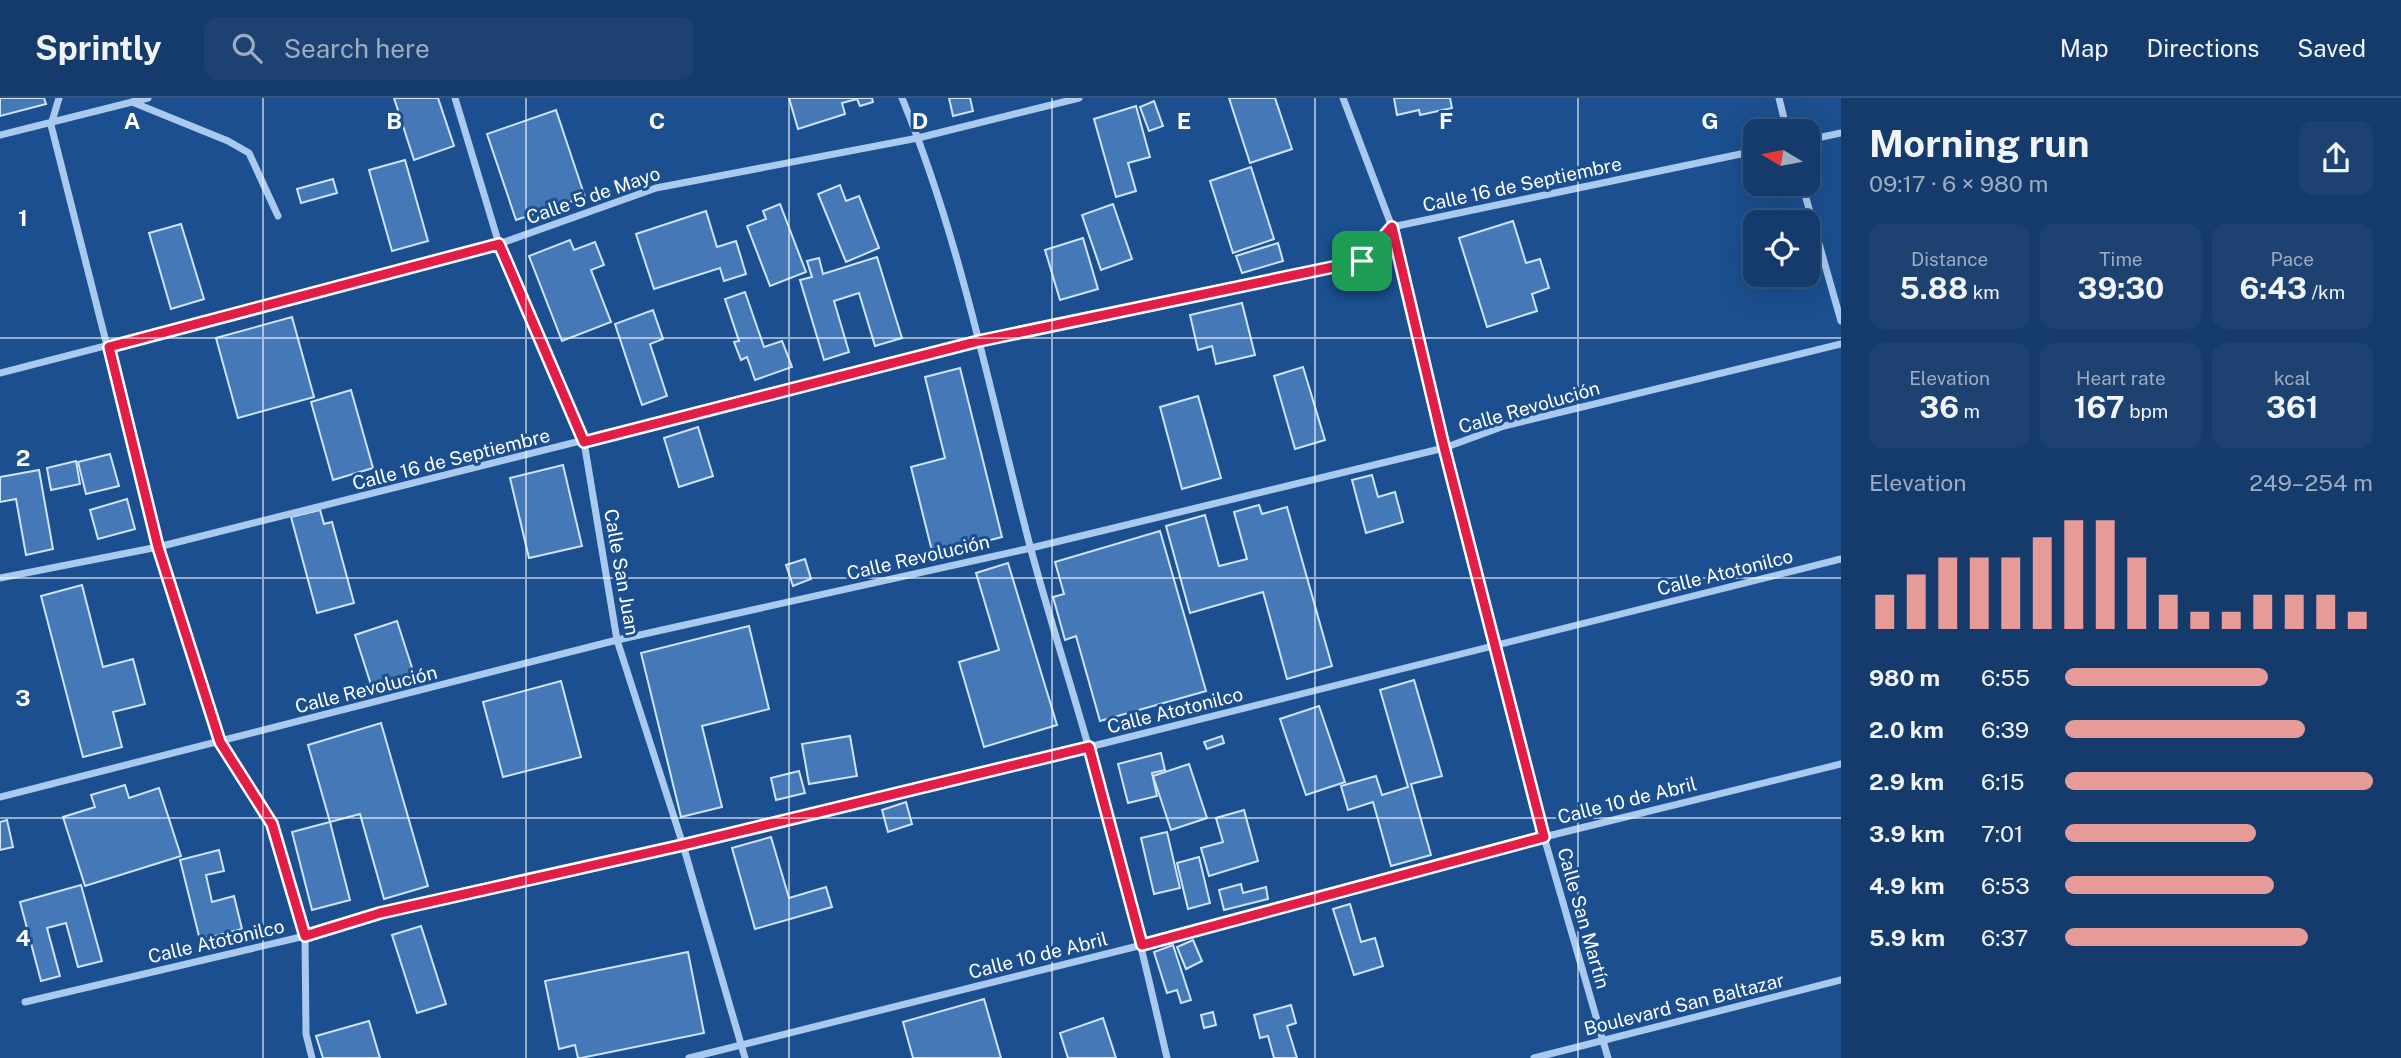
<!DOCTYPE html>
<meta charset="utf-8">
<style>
:root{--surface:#143b6b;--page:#1d4271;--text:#f1f3f6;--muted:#9dadc1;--line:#33557e;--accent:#e69b98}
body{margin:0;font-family:"Public Sans",sans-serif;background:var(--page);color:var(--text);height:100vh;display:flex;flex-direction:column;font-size:26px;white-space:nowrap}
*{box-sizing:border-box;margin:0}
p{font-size:23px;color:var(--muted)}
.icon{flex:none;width:38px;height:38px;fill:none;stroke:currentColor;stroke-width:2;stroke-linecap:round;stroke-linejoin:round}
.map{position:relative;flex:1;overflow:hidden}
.drawer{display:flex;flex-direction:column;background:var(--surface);width:560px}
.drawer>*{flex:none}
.needle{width:46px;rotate:280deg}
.fabs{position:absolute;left:1743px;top:21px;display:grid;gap:14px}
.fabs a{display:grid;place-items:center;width:77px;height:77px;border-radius:14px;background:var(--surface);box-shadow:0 7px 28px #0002,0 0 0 2px var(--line);font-size:35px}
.pin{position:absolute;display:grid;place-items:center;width:60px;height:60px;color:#fff;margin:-30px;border-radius:14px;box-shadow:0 4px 10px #0006}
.round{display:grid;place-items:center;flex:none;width:74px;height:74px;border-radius:14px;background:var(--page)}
.head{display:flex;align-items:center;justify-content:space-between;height:119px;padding:0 28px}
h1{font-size:38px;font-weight:700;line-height:52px}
.metrics{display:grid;grid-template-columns:repeat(3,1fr);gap:10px;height:119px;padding:7px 28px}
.metrics div{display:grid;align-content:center;border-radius:14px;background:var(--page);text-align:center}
.metrics b{font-size:30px;font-weight:700}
.metrics small{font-size:19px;font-weight:400}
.metrics p{font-size:19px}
.chart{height:196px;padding:14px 28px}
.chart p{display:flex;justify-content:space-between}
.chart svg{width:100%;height:126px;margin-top:7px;stroke:var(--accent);stroke-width:6}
ul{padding:0 28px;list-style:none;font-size:23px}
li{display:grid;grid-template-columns:112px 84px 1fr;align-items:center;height:52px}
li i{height:18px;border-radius:9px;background:var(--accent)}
header{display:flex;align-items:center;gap:42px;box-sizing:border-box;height:98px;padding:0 35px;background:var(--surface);border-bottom:2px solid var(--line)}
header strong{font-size:33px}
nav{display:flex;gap:38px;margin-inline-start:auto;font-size:24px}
.search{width:490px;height:63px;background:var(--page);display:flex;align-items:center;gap:18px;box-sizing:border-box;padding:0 24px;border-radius:14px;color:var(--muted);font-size:26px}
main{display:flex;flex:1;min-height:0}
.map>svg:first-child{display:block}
.building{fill:#4478b7;stroke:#cfe3fa;stroke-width:2}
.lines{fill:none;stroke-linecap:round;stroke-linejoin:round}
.street{stroke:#a9c9ee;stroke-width:7}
.route-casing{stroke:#fff;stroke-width:14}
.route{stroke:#e11d48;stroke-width:9}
.grid{fill:none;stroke:#fff;stroke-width:2;stroke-opacity:0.55}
.labels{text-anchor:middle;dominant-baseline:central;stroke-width:6;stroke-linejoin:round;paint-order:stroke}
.street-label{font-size:19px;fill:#fff;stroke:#1b4f8f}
.grid-label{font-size:23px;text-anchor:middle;font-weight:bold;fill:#fff;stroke:#1b4f8f;stroke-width:6;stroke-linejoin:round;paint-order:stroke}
</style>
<header>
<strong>Sprintly</strong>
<div class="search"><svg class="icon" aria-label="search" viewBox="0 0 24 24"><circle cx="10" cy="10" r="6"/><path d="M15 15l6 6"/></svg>Search here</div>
<nav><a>Map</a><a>Directions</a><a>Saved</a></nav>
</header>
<main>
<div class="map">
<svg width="1841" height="960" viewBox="0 0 1841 960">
<rect width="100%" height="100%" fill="#1b4f8f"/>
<!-- building -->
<g class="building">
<polygon points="0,0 44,0 46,6 0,18"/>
<polygon points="394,0 438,0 454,48 414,62"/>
<polygon points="789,0 872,0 873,4 860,8 857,1 842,5 845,16 798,31"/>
<polygon points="949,0 970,0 973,13 953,18"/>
<polygon points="1229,0 1275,0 1292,51 1250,65"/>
<polygon points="1394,0 1450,0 1452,10 1420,17 1419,12 1397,17"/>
<polygon points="1154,3 1163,28 1149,33 1140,9"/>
<polygon points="1136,8 1150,59 1128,65 1136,93 1116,99 1094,21"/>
<polygon points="556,12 585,99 516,122 487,36"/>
<polygon points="405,62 428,143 392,153 369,72"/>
<polygon points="1251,69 1274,141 1233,155 1210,83"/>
<polygon points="333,81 337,95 301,105 297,91"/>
<polygon points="840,87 846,103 859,98 879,150 846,164 818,96"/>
<polygon points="780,106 806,174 770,188 747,128 766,121 763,113"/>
<polygon points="1113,106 1132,161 1101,172 1082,117"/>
<polygon points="706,113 717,149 736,143 746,176 724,183 720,170 654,191 636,136"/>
<polygon points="1513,123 1526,165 1540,161 1549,190 1532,196 1537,213 1487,229 1459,140"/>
<polygon points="181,126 204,201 171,211 149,135"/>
<polygon points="1083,140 1098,191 1060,202 1045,152"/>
<polygon points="570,142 574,152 595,144 604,167 591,172 611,224 562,243 529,158"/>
<polygon points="1278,145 1283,163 1242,175 1236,158"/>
<polygon points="877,159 902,240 875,248 859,195 834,203 849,254 824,262 800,182 812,179 807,163 819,160 823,176"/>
<polygon points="745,194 764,249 782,243 792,269 755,282 747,259 741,262 734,244 739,243 725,201"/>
<polygon points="1242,205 1255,257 1216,266 1212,248 1198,252 1190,217"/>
<polygon points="653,212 663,241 650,246 667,298 642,307 615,226"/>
<polygon points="292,219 314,299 238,320 216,240"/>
<polygon points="1303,269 1325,342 1295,351 1274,278"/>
<polygon points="960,270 1002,439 933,457 911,369 945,360 925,279"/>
<polygon points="351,292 373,370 333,382 311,304"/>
<polygon points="1198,298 1221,380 1182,391 1160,309"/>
<polygon points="698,329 713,378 679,389 664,340"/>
<polygon points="110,356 119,388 86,396 78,364"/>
<polygon points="76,363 80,386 51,392 47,370"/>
<polygon points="563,367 582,448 529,460 510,380"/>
<polygon points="39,372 53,451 26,457 16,401 0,404 0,379"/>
<polygon points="1372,377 1378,399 1395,394 1403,424 1366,435 1352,382"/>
<polygon points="127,401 135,431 98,441 90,412"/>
<polygon points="1259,407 1262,416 1287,409 1332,568 1287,581 1263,494 1190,515 1166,428 1205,417 1219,468 1247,461 1234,414"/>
<polygon points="320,412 324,426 332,424 354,505 317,515 291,419"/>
<polygon points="1160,433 1206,593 1100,623 1076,538 1065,542 1053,499 1064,496 1055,464"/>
<polygon points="805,461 811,481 793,488 786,467"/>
<polygon points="1008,465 1057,627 984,649 959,564 999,552 976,475"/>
<polygon points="82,487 103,569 133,561 145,606 113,614 122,649 83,659 41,498"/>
<polygon points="397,523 416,582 374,596 355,537"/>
<polygon points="749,528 769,611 702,628 722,709 681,719 641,555"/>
<polygon points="1414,582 1442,678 1411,686 1431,757 1391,768 1373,704 1348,712 1341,688 1376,678 1382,697 1408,689 1380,592"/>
<polygon points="561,583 581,659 503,679 483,604"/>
<polygon points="1319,608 1345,684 1306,697 1280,621"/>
<polygon points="381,625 428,788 384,801 360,716 330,724 308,647"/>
<polygon points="850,638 857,678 809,686 802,646"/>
<polygon points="1222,638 1224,645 1207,651 1204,644"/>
<polygon points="1161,655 1165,672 1152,675 1157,698 1128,705 1118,666"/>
<polygon points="1189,666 1207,720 1171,732 1153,678"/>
<polygon points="799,673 805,695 776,702 771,680"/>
<polygon points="125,687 129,700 159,690 181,758 85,788 63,719 95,709 91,697"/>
<polygon points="906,704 912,726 888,734 882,712"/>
<polygon points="1244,712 1258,763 1209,778 1201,750 1223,744 1216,720"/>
<polygon points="7,722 13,749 0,752 0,724"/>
<polygon points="330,724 350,802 312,812 292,734"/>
<polygon points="1167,734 1180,790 1154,796 1141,740"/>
<polygon points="771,739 789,800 826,789 832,809 755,831 732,750"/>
<polygon points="219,752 224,773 206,777 212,804 234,798 242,831 200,842 180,762"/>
<polygon points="1199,759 1210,805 1188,811 1177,765"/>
<polygon points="1241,786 1243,795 1266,789 1268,801 1224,812 1219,792"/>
<polygon points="81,787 102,863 78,869 66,825 47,830 60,878 41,883 20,804"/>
<polygon points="1350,806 1361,844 1375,840 1383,868 1354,877 1333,811"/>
<polygon points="421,828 446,906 417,915 392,837"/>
<polygon points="1193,842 1202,863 1186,871 1177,849"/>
<polygon points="1173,847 1191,902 1181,905 1177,892 1167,895 1154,854"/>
<polygon points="688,854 704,935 581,960 578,960 575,947 559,951 545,883"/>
<polygon points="984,901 1001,960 913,960 903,924"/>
<polygon points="1291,907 1296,925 1287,928 1297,960 1274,960 1268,938 1260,940 1254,917"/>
<polygon points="1213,914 1216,927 1204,930 1201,917"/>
<polygon points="1103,920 1116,960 1068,960 1060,935"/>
<polygon points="369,923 380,960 323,960 316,938"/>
</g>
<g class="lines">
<!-- street -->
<g class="street">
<polyline points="59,0 51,27 158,449 220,644 272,726 305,838 306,936 312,960"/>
<polyline points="455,0 499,146 584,344 617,542 683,747 745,960"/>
<path d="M902 0C961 143 991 299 1030 448 1048 515 1069 580 1088 647 1118 750 1143 855 1167 960"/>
<polyline points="1343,0 1392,129 1444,350 1544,739 1608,960"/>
<polyline points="1779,0 1787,33"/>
<polyline points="132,4 228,43 249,55 278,118"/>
<polyline points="0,37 148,0"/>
<polyline points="1808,42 1841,35"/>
<polyline points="1802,86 1841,223"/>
<polyline points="0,275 499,146 656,90 918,40 1079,0"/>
<polyline points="0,480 158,449 979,243 1362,163 1392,129 1755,53"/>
<polyline points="0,699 617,542 1031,450 1444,350 1504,328 1841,246"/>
<polyline points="25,904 305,838 380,815 683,747 1089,649 1841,461"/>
<polyline points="689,960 1142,847 1544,739 1841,666"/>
<polyline points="1534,960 1841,882"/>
</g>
</g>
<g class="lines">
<!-- route casing -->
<g class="route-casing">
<polygon id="route" points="1392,129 1444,349 1544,739 1142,847 1089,649 683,747 380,815 305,838 272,726 220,644 158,449 109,249 499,146 584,344 979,243 1362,163"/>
</g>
<!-- route -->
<use href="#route" class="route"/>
</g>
<!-- grid -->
<path class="grid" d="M263 0V960M526 0V960M789 0V960M1052 0V960M1315 0V960M1578 0V960M0 240H1841M0 480H1841M0 720H1841"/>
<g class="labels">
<!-- street labels -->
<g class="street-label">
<text transform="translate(1522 86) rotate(-12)">Calle 16 de Septiembre</text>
<text transform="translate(593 97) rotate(-19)">Calle 5 de Mayo</text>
<text transform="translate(1529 309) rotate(-16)">Calle Revolución</text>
<text transform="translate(451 361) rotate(-14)">Calle 16 de Septiembre</text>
<text transform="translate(918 459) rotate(-13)">Calle Revolución</text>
<text transform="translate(622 474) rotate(80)">Calle San Juan</text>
<text transform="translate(1725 474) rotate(-14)">Calle Atotonilco</text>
<text transform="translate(366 591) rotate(-14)">Calle Revolución</text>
<text transform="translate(1175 612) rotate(-14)">Calle Atotonilco</text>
<text transform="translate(1627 702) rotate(-14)">Calle 10 de Abril</text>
<text transform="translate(1584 820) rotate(74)">Calle San Martín</text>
<text transform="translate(216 843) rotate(-13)">Calle Atotonilco</text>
<text transform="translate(1038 857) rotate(-14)">Calle 10 de Abril</text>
<text transform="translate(1684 906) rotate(-14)">Boulevard San Baltazar</text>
</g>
</g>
<g class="grid-label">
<text x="132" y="31">A</text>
<text x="394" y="31">B</text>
<text x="657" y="31">C</text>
<text x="920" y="31">D</text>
<text x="1184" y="31">E</text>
<text x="1446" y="31">F</text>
<text x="1710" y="31">G</text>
<text x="23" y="128">1</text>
<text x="23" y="368">2</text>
<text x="23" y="608">3</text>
<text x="23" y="848">4</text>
</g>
</svg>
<div class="fabs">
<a><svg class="needle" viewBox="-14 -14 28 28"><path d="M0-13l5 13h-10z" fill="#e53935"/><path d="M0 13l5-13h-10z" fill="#9dadc1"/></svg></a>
<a><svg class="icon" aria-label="locate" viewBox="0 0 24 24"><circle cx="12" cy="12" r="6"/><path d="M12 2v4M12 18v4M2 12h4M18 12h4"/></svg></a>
</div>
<div class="pin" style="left:1362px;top:163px;background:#1e9e55"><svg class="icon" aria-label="arrive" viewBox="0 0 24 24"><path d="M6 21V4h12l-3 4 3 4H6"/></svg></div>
</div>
<section class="drawer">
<div class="head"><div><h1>Morning run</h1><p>09:17 · 6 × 980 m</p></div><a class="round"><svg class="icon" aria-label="share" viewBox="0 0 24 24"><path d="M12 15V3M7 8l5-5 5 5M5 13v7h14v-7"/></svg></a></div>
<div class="metrics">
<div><p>Distance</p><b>5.88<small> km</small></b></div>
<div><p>Time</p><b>39:30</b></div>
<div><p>Pace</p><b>6:43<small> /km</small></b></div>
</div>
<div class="metrics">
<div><p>Elevation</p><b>36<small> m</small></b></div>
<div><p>Heart rate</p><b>167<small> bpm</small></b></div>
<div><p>kcal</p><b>361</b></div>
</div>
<div class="chart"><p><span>Elevation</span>249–254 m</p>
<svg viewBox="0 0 160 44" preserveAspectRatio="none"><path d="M5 44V32M15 44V25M25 44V19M35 44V19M45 44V19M55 44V12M65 44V6M75 44V6M85 44V19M95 44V32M105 44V38M115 44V38M125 44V32M135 44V32M145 44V32M155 44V38"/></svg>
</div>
<ul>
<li><b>980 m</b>6:55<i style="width:66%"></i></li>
<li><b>2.0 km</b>6:39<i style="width:78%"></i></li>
<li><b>2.9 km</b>6:15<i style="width:100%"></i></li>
<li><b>3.9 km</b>7:01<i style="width:62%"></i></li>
<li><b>4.9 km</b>6:53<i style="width:68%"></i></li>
<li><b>5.9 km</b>6:37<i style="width:79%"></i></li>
</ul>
</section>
</main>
